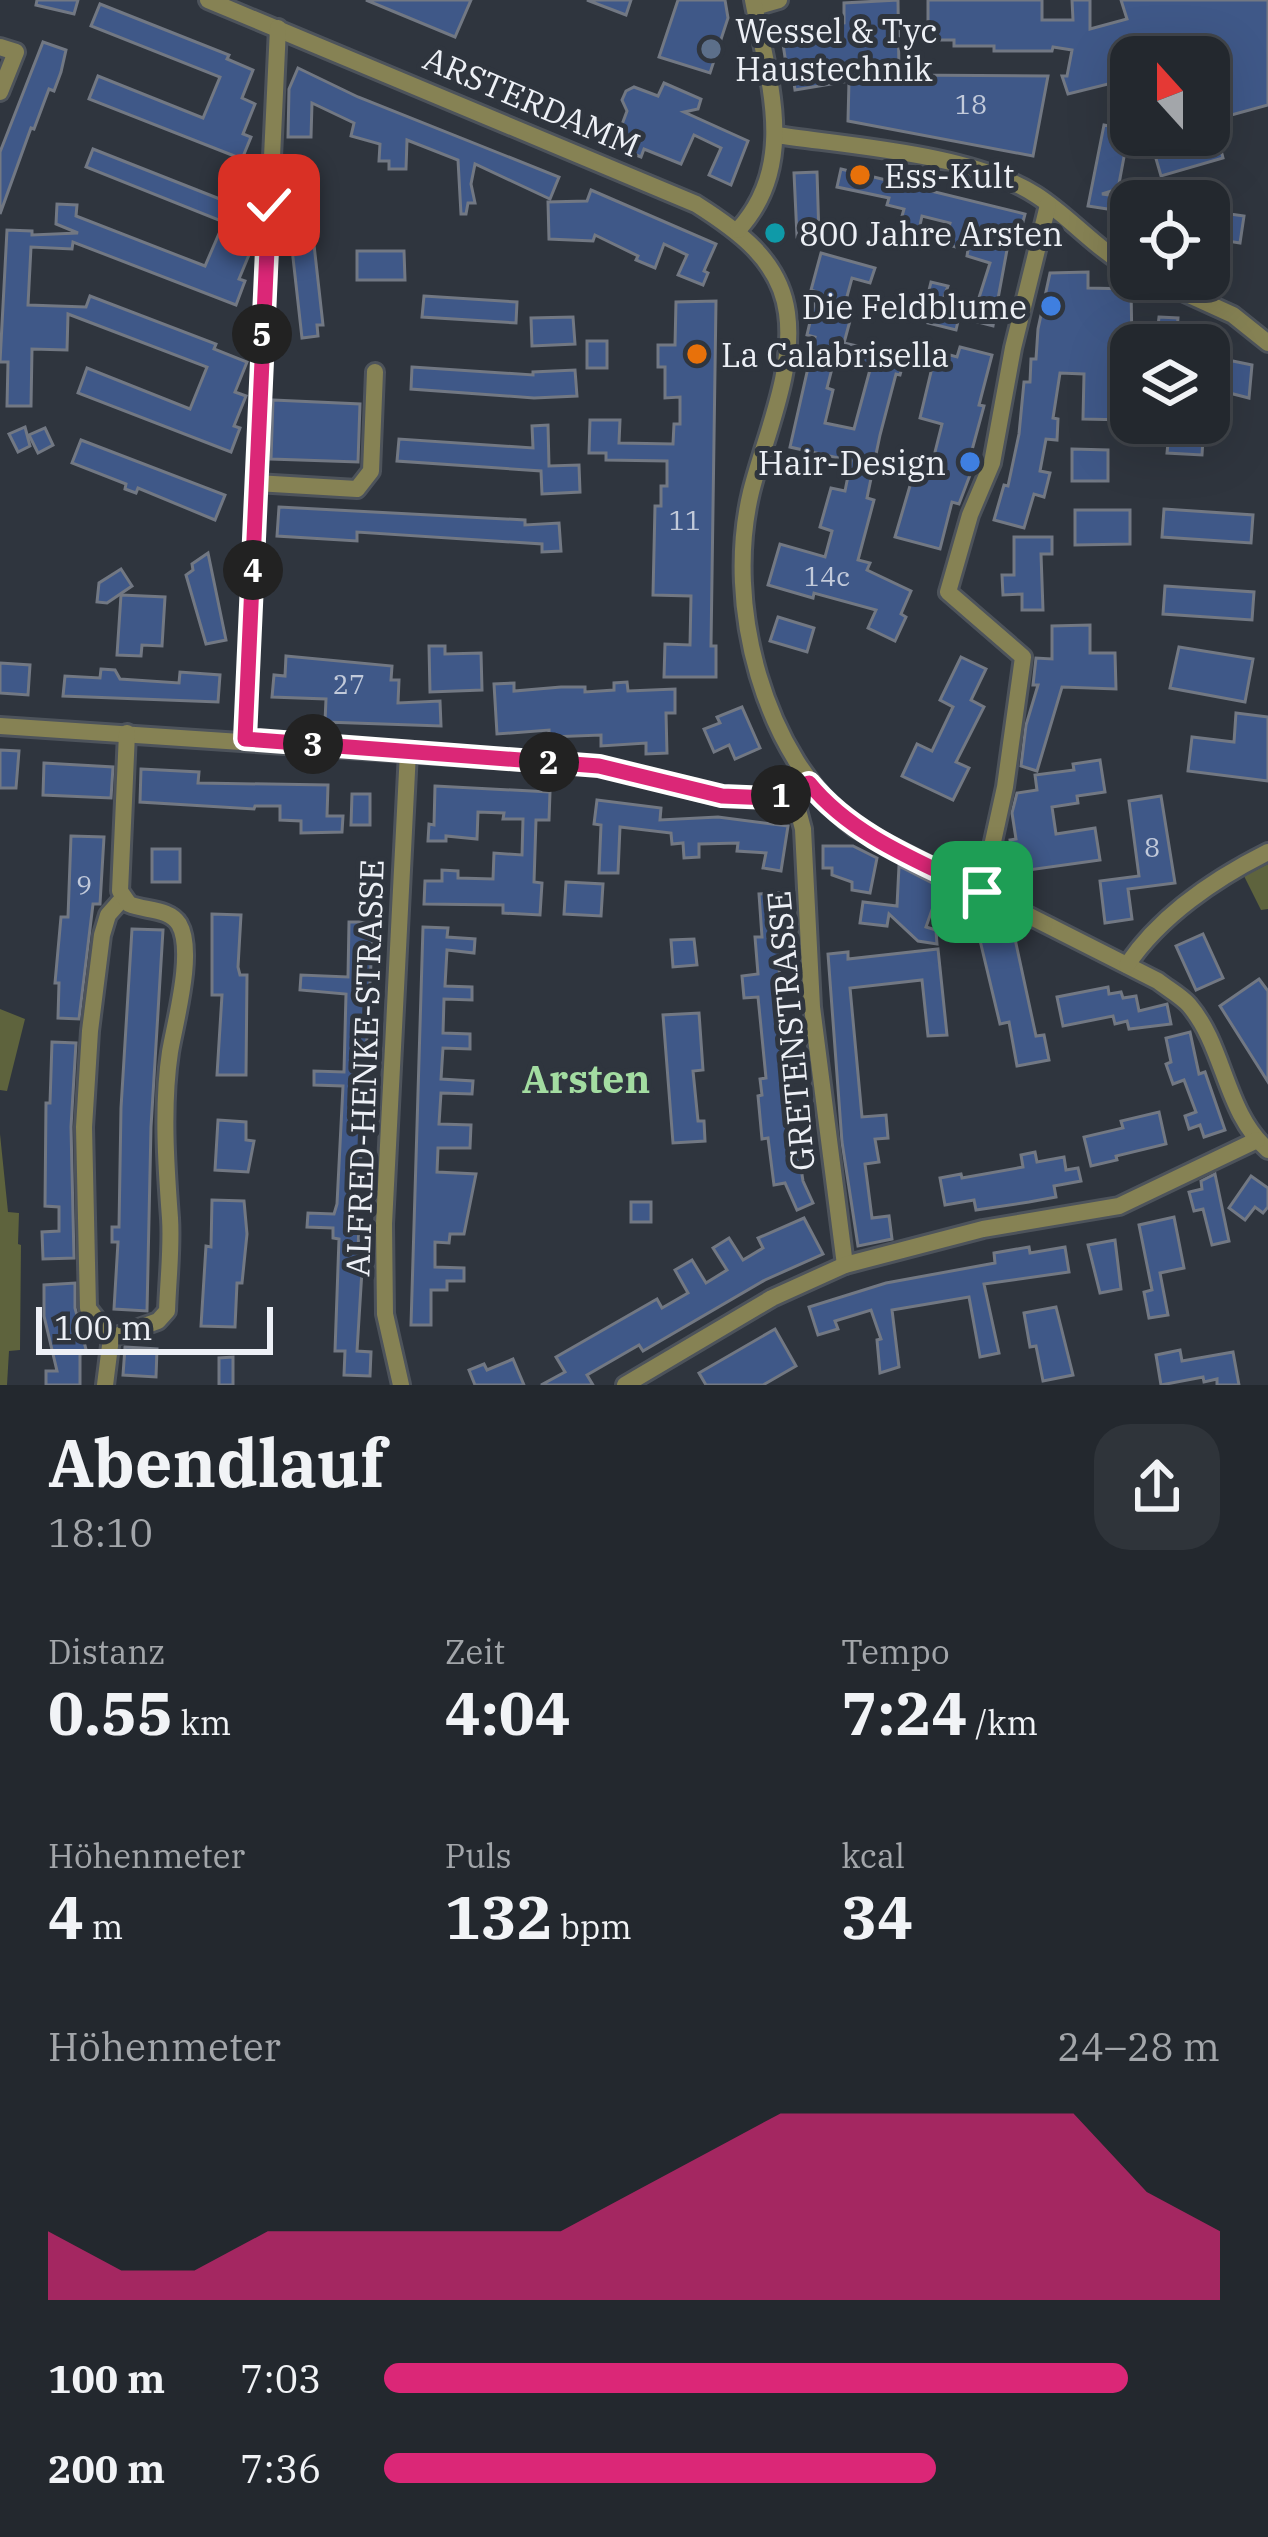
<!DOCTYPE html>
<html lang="de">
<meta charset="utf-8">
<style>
:root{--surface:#23282e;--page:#2f343a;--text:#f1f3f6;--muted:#a3a6aa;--line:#40444a;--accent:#db2777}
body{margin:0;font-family:"IBM Plex Serif",serif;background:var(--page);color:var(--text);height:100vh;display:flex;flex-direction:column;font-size:45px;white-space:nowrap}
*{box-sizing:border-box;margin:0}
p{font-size:39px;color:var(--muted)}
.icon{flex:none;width:66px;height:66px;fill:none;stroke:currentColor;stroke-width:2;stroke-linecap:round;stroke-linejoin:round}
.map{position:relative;height:1385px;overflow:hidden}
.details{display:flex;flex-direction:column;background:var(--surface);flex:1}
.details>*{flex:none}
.needle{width:78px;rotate:339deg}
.buttons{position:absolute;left:1110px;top:36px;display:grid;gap:24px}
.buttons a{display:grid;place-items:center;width:120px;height:120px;border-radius:24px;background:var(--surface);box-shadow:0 12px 48px #0002,0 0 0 3px var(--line);font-size:60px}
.scale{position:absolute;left:36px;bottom:30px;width:237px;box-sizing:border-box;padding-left:12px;border:6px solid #edf0f6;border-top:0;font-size:33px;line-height:42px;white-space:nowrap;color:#edf0f6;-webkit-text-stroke:9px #2f353e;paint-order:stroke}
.pin{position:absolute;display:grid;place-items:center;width:102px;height:102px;color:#fff;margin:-51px;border-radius:24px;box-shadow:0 6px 18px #0006}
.km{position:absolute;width:60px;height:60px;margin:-30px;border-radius:50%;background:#222;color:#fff;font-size:33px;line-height:60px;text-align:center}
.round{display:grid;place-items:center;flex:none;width:126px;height:126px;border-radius:36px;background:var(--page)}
.summary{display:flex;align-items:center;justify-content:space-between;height:204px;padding:0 48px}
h1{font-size:66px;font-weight:700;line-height:90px}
.stats{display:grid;grid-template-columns:repeat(3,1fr);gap:18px;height:204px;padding:12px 48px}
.stats div{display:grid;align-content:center}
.stats b{font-size:60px;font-weight:700}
.stats small{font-size:33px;font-weight:400}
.stats p{font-size:33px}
.chart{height:336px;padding:24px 48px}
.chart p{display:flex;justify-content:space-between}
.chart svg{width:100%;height:216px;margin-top:12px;fill:var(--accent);opacity:.7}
ul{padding:0 48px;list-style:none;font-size:39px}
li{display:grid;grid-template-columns:192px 144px 1fr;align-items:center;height:90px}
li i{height:30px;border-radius:15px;background:var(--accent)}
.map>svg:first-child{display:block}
.green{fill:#5e633d}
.building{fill:#3f5888;stroke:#727883;stroke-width:3;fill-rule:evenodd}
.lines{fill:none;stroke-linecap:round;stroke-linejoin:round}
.minor-casing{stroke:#4d535b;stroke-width:22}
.minor{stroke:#868254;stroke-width:16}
.route-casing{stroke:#fff;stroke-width:24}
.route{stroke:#db2777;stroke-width:15}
.service-dot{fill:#5c6f8a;stroke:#2f353e;stroke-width:4.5}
.food-dot{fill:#e8710a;stroke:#2f353e;stroke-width:4.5}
.culture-dot{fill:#0f9aa8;stroke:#2f353e;stroke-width:4.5}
.shop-dot{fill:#3f7fe0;stroke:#2f353e;stroke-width:4.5}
.labels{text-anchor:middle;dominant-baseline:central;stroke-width:10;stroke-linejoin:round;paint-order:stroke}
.number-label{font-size:27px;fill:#c2cada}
.poi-label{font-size:33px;fill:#edf0f6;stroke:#2f353e;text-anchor:start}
.street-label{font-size:33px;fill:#edf0f6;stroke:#2f353e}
.quarter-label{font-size:39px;font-weight:bold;fill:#a3dca1;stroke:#2f353e}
</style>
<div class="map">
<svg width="1268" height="1385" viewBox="0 0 1268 1385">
<rect width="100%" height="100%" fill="#2f353e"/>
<!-- green -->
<g class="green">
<polygon points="1268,864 1268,909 1261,910 1244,876"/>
<polygon points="0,1009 25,1019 7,1091 0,1090"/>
<polygon points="0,1134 8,1212 19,1213 18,1244 21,1245 20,1350 9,1351 7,1385 0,1385"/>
</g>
<!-- building -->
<g class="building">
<polygon points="37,0 78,0 74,14 36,5"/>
<polygon points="366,0 471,0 455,37"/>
<polygon points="587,0 631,0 626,15"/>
<polygon points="678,0 725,0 728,18 710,73 659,57"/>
<polygon points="898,0 899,75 1048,76 1033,156 848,121 849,81 795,90 792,69 787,70 783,44 794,43 792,30 844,23 844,3"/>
<polygon points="928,0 1042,0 1042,20 1073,20 1072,0 1090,0 1090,29 1127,19 1121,0 1268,0 1268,105 1224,117 1209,93 1209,57 1131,57 1131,107 1127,107 1120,81 1068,94 1062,76 1067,76 1072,50 1053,47 1052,51 994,51 994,46 954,46 954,40 928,40"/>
<polygon points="100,4 229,55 227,59 253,70 242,98 255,104 243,134 251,137 242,159 89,99 98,76 203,118 220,77 91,26"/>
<polygon points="43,42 66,50 61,72 54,91 49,89 34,129 31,128 0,214 0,152"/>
<polygon points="298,68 358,97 559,177 550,199 475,164 471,184 475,203 468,203 466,214 461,214 458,160 407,140 406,169 389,169 389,161 379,161 380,144 351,136 354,123 312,103 311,137 288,137 289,89"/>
<polygon points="664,83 701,99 698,109 684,112 748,141 731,185 709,175 721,148 694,135 681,164 644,149 641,157 614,146 627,111 622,100 626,91 634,87 658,96"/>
<polygon points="1104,125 1129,130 1118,189 1102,194 1116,196 1114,210 1088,206"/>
<polygon points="1188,135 1217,135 1223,158 1161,176 1152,145"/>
<polygon points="93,149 230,203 229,207 248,215 236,244 251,250 239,279 245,281 236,305 73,242 72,249 31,247 28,305 86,307 90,296 216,344 214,349 247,362 235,392 246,396 234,426 240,428 231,452 78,393 87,368 190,409 207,367 68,314 67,350 32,349 31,406 7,406 8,362 0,362 7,230 32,231 32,235 78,233 56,224 57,204 77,205 76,216 205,266 224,222 86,167"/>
<polygon points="841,169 1025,214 1018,241 1009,239 993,326 959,317 956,330 928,323 930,317 923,315 931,282 948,286 944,297 977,304 990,263 967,256 968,250 944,244 950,223 922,216 917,239 897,234 904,209 887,205 889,198 837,187"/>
<polygon points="817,172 819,236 797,237 794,173"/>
<polygon points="591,190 716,244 704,271 708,273 703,285 678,275 687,255 664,244 655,268 636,260 638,256 595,235 593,241 549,239 548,202 587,201"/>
<polygon points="1209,211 1244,216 1240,243 1209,238"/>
<polygon points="306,220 307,228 312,227 323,325 317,325 318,336 302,338 289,222"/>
<polygon points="357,251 404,251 405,280 357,280"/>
<path d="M821 253 875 268 870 283 852 278 842 315 851 317 844 343 905 357 900 375 896 374 880 435 867 498 874 500 858 560 870 563 867 570 911 591 901 614 906 617 895 641 868 628 876 610 814 593 813 598 768 585 780 544 825 557 832 531 820 527 831 488 845 491 851 461 790 447 815 337 807 335 817 292 811 290ZM835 357 871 366 854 429 825 423 833 390 827 388Z"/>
<polygon points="1088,272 1088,288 1131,289 1132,345 1127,420 1083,419 1084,374 1060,373 1053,418 1058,419 1057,440 1046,439 1040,471 1050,473 1044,497 1034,494 1024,528 994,520 1004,485 1008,486 1019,434 1024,382 1030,382 1031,359 1036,359 1038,329 1050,273"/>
<polygon points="424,296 517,302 516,323 422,317"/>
<polygon points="716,301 711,646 716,646 716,677 664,677 665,644 690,645 691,596 653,595 655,506 661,506 661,486 667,486 667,461 606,460 606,453 589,453 590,420 620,420 619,443 673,444 674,424 680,424 680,397 665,398 665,367 658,367 658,345 675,345 676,302"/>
<polygon points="573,317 575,344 532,346 531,318"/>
<polygon points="1159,317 1178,318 1176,345 1156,345"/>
<rect x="587" y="341" width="20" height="27"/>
<polygon points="960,347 992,355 979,405 984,406 972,450 976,452 970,475 959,504 952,502 940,549 895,537 914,472 929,476 942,424 920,418 936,351 957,357"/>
<polygon points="1223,359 1252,365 1249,398 1214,389 1215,375 1222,376"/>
<polygon points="412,367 533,375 533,372 575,370 577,396 534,398 411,389"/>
<polygon points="273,400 360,404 358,462 271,459"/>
<polygon points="1170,423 1204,423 1202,455 1167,453"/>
<polygon points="548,425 549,466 579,465 580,492 542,494 541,471 397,461 399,439 533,448 532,426"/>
<polygon points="25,427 30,446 18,452 9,434"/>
<polygon points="45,428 53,445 38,453 29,435"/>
<polygon points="81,440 225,495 215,520 138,488 136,493 125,489 126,484 72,463"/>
<polygon points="1072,449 1108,450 1108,481 1072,481"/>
<polygon points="279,507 525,520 525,525 559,523 561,551 542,552 542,544 357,532 357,541 277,536"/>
<polygon points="1164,509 1253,515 1251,543 1162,537"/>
<polygon points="1075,510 1130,510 1130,544 1075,545"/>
<polygon points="1014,537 1052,537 1052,554 1041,554 1043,610 1022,610 1022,594 1003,595 1002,575 1014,575"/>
<polygon points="208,553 226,640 206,644 186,575 193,570 192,564"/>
<polygon points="121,569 132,586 107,603 97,602 99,583"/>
<polygon points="1165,586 1254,592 1252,620 1163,614"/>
<polygon points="121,595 165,597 162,646 142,645 141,656 117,655"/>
<polygon points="778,617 814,628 807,652 770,641"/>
<polygon points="1090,625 1090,653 1115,653 1116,689 1062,687 1037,771 1021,766 1026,725 1038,685 1033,685 1036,658 1052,659 1052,626"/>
<polygon points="429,646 445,646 445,654 481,653 482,690 430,692"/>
<polygon points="1179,647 1253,659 1245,702 1170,688"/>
<polygon points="286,656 392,666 391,680 399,680 398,703 440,701 441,726 325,722 326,699 272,697 274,675 285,676"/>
<polygon points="961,657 986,669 971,700 984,707 956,762 969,768 953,800 902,776 917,744 932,751 953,707 940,700"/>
<polygon points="0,663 30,665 28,695 0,693"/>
<polygon points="101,669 115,670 120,679 179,683 180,672 220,675 218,702 63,696 65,676 100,678"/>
<polygon points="627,682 628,691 675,689 675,713 666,713 667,753 646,754 646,743 601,746 601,735 549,737 549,730 497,734 494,684 514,683 514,691 561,687 585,687 585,692 614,690 614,683"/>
<polygon points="742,707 760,748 735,759 729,745 714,752 704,729 720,723 717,717"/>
<polygon points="1236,713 1268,717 1268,781 1188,771 1192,737 1234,742"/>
<polygon points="0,750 19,751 16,788 0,788"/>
<polygon points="1100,760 1105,792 1077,796 1078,803 1052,807 1056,834 1095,828 1100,860 1014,872 1010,840 1016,839 1012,813 1017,793 1037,790 1035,775 1074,770 1073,764"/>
<polygon points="44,763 113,767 111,798 43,795"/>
<polygon points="141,769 199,772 198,783 328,785 327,816 343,816 342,832 301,833 301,821 280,820 280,806 255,806 254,809 140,802"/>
<polygon points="435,786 550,792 549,820 536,820 534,882 542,883 540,915 503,913 503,905 424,904 425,881 442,881 442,870 458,871 458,878 493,879 494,853 522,855 523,819 503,819 504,813 478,812 477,839 446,836 446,841 428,841 429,824 434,825"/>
<polygon points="352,794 370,794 370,825 351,825"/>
<polygon points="1161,796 1175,883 1128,889 1132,919 1105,923 1100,881 1139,876 1129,801"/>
<polygon points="597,800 661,808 660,820 718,817 788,826 781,871 763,868 766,853 737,851 738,843 699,844 699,857 684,858 683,843 672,844 671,833 620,827 618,873 599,873 601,825 594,824"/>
<polygon points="71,836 104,837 100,904 93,904 79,1019 58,1018 59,983 55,983 61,917 68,917"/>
<polygon points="823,846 853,846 877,858 870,893 852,890 852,882 832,875 832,868 823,868"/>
<rect x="152" y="849" width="28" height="33"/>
<polygon points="899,866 940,887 926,927 936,930 937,944 918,941 889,914 887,926 860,923 863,902 897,906"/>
<polygon points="566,882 603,884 601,916 564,914"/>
<polygon points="787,892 790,921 779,922 782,959 778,959 798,1149 803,1181 813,1203 797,1210 785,1183 774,1185 768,1138 762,1139 758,1096 762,1095 760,1079 766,1078 758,997 744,998 742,976 758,974 755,937 762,937 759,894"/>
<polygon points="212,914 241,915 238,967 240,975 247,975 246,1075 217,1075 222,995 212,995"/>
<polygon points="349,922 371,922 373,926 361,1149 358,1254 363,1254 357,1351 371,1352 370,1376 344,1375 345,1351 335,1351 339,1239 333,1238 333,1228 307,1227 308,1213 334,1214 337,1204 343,1086 314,1085 314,1071 344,1072 346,994 300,990 301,975 348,977"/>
<polygon points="1012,925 1036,1036 1044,1035 1049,1060 1017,1066 1009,1022 1000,1024 978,932"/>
<polygon points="423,927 448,928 447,937 475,939 474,953 447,950 445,986 472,987 472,1000 444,999 443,1033 470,1034 470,1049 443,1048 441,1079 473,1081 472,1094 441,1093 439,1124 471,1125 470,1148 438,1148 437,1172 476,1174 464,1234 450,1234 449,1243 435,1242 435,1267 464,1268 464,1281 447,1281 447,1290 431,1290 431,1325 411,1325"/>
<polygon points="132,929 163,930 151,1127 147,1311 114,1309 118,1242 112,1242 112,1227 119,1227 121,1108"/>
<polygon points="1203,934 1223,978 1196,990 1176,946"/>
<polygon points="694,939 697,965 673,967 671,940"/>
<polygon points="938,949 947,1035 928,1036 922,980 850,988 862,1117 886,1115 888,1138 875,1139 879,1162 865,1164 872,1218 889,1216 892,1239 858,1246 842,1142 828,954 848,952 848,959"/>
<polygon points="1259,979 1268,991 1268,1082 1220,1006"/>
<polygon points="1108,987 1109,994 1121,992 1123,998 1136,996 1139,1011 1167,1004 1171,1024 1129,1029 1127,1021 1115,1024 1113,1016 1063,1026 1057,997"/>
<polygon points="699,1013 703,1070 693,1071 698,1121 704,1121 705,1141 673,1143 663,1015"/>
<polygon points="1190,1032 1199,1074 1205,1072 1225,1130 1204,1137 1200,1125 1189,1129 1185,1116 1196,1112 1184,1080 1173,1084 1166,1064 1171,1062 1166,1038"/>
<polygon points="52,1042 76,1043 71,1127 74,1258 43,1259 42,1232 59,1231 59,1207 45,1206 46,1103 50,1103"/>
<polygon points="1159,1112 1166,1144 1116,1156 1117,1160 1091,1166 1084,1137 1123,1128 1121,1121"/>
<polygon points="218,1120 246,1122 246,1140 254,1141 248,1172 215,1170"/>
<polygon points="1035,1152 1037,1162 1064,1157 1066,1170 1078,1168 1081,1181 1054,1186 1056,1197 1029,1202 976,1210 974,1200 945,1205 940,1178 961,1174 962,1178 1023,1167 1021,1155"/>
<polygon points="1215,1174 1229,1241 1212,1245 1203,1209 1194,1211 1189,1192 1202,1189 1201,1181"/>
<polygon points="1251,1176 1268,1188 1268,1207 1263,1213 1255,1207 1245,1220 1229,1208"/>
<polygon points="212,1200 244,1201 247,1234 242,1283 237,1283 235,1327 201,1326 206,1246 211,1247"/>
<rect x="631" y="1202" width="20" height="20"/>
<polygon points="1174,1217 1184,1268 1160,1273 1168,1315 1149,1318 1144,1292 1152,1290 1139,1225"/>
<polygon points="804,1218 823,1254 765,1280 643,1351 639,1345 587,1375 593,1385 541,1385 565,1372 556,1357 657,1299 662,1308 688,1293 675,1270 692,1260 706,1283 727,1270 713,1248 729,1238 743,1260 763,1248 758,1238"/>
<polygon points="1115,1240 1121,1289 1100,1293 1088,1245"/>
<polygon points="1029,1247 1030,1253 1065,1247 1069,1272 984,1284 999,1353 980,1357 969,1297 892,1310 899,1367 880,1373 877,1340 881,1339 871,1310 835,1321 838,1329 818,1335 809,1307 886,1283 995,1263 994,1253"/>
<polygon points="75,1283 75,1308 87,1353 80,1354 80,1385 46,1385 46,1371 57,1371 44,1316 44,1285"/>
<polygon points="1056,1307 1073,1375 1043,1381 1036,1346 1030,1347 1024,1313"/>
<polygon points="775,1329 796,1366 763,1385 706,1385 699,1373"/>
<polygon points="125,1347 157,1349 156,1377 123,1375"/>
<polygon points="1180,1350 1182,1361 1233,1352 1239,1385 1217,1385 1217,1379 1204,1382 1203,1377 1161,1385 1156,1355"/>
<polygon points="233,1357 233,1385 219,1385 219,1358"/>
<polygon points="513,1359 524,1385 475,1385 469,1370 484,1364 487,1370"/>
</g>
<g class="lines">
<!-- minor casing -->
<g class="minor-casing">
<g id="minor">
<path d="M208 0 696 204C737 230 780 260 787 313 795 371 765 436 751 492 724 605 763 755 855 828L1158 981C1168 989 1181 996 1189 1005 1225 1047 1225 1113 1268 1150"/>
<polyline points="755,7 779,0"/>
<polyline points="0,47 16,52 0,92"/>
<path d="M776 135C851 146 973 154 1036 195 1069 216 1096 249 1131 268"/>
<path d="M738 230C799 164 768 79 753 0"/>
<polyline points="1154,279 1233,315 1268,343"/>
<polyline points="256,483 357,489 371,471 375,372"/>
<polyline points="0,726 600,766 722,797 771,798 809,783"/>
<polyline points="245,739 278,28"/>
<polyline points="793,791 803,829 812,1007 845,1265"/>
<polyline points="982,892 1005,787 1023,657 948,592 970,515 992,463 1013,348 1048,205"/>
<path d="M1127 965C1160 916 1216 878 1268 852"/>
<polyline points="111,1338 88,1308 84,1127 90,1031 102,935 108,915 123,898"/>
<path d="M105 1385 111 1338 158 1321 167 1311C168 1280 172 1248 170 1218 166 1165 162 1105 170 1052 175 1022 195 951 179 924 169 908 145 911 129 904L120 891 127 733"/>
<polyline points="401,1385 385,1314 384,1224 408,752"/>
<polyline points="625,1385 772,1298 845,1265 983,1229 1119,1206 1257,1140"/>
</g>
</g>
<!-- minor -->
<use href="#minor" class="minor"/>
</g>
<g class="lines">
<!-- route casing -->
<g class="route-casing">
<path id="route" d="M269 205 245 739 599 766 722 796 771 798 809 783C853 837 921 862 982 892"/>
</g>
<!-- route -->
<use href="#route" class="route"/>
</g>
<!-- markers -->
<circle class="service-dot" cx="711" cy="49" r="12"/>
<g class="food-dot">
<circle cx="860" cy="175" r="12"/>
<circle cx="697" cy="354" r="12"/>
</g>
<circle class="culture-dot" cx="775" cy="233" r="12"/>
<g class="shop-dot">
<circle cx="1051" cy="306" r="12"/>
<circle cx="970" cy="462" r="12"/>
</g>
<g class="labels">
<!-- number labels -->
<g class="number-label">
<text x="971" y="103">18</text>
<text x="685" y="519">11</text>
<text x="827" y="575">14c</text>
<text x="349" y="683">27</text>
<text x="1152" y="846">8</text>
<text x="84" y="884">9</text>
</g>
<!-- poi labels -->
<g class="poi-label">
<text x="735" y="30">Wessel &amp; Tyc<tspan x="735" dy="38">Haustechnik</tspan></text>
<text x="884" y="175">Ess-Kult</text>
<text x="799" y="233">800 Jahre Arsten</text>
<text x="1027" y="306" text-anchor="end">Die Feldblume</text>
<text x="721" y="354">La Calabrisella</text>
<text x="946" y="462" text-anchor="end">Hair-Design</text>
</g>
<!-- street labels -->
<g class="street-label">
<text transform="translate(532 101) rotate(23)">ARSTERDAMM</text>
<text transform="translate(790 1031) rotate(-95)">GRETENSTRASSE</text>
<text transform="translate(364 1068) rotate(-88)">ALFRED-HENKE-STRASSE</text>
</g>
<!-- quarter labels -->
<g class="quarter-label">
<text x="586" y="1078">Arsten</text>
</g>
</g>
</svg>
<div class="buttons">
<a><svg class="needle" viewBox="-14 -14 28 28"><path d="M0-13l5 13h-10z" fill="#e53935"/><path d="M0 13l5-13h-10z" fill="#a3a6aa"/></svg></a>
<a><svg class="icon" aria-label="locate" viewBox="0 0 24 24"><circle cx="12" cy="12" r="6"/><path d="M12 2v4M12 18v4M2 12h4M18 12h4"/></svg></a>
<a><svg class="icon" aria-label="layers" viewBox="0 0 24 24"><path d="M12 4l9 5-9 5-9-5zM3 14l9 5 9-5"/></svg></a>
</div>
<div class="scale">100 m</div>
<div class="pin" style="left:982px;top:892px;background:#1e9e55"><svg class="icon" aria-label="arrive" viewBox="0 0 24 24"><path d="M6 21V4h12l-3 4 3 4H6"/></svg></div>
<div class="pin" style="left:269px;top:205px;background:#d93025"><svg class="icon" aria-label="check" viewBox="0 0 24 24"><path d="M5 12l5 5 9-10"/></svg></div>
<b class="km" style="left:781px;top:795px">1</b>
<b class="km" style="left:549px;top:762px">2</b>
<b class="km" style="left:313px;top:744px">3</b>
<b class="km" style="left:253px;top:570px">4</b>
<b class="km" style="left:262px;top:334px">5</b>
</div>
<section class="details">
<div class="summary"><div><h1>Abendlauf</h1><p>18:10</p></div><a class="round"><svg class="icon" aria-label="share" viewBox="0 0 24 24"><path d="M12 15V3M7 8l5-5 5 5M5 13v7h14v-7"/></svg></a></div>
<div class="stats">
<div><p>Distanz</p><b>0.55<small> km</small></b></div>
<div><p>Zeit</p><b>4:04</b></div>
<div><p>Tempo</p><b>7:24<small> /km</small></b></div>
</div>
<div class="stats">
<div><p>Höhenmeter</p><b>4<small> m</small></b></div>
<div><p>Puls</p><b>132<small> bpm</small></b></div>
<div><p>kcal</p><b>34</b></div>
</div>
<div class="chart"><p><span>Höhenmeter</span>24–28 m</p>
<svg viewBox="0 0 160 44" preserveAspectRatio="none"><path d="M0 44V30L10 38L20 38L30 30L40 30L50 30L60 30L70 30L80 22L90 14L100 6L110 6L120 6L130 6L140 6L150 22L160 30V44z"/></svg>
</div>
<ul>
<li><b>100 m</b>7:03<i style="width:89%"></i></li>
<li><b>200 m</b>7:36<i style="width:66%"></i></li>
</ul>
</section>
